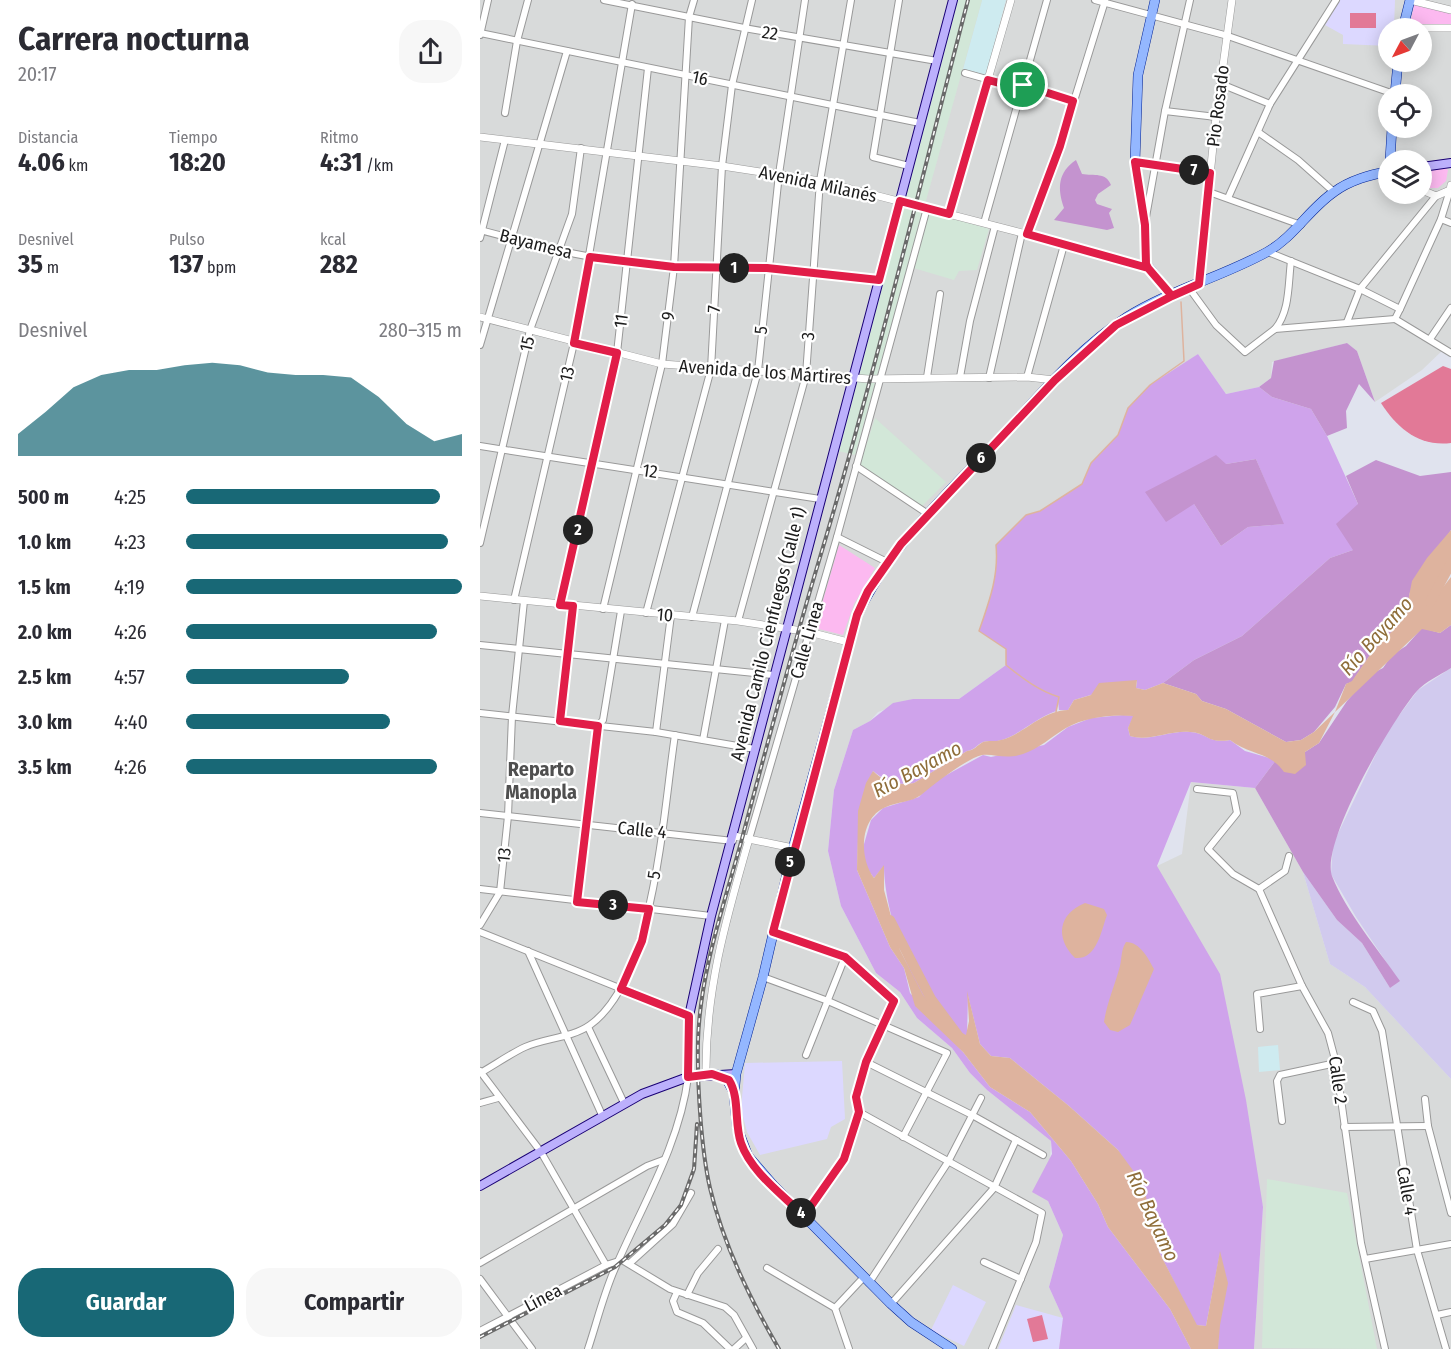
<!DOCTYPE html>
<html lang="es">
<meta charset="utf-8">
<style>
:root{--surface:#fff;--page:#f7f7f7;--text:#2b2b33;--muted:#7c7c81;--accent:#186876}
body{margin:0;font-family:"Fira Sans Condensed",sans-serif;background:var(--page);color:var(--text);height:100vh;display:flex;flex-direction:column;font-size:22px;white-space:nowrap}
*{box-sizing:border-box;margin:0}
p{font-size:20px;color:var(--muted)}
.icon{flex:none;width:33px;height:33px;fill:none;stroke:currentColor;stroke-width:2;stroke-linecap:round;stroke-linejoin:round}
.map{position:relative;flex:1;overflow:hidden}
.panel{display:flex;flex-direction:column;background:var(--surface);width:480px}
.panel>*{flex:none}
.needle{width:39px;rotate:229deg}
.fabs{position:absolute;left:898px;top:18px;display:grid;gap:12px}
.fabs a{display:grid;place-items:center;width:54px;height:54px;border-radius:50%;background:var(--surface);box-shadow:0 3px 15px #0003;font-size:30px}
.pin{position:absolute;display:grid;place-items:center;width:51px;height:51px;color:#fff;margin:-26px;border:3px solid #fff;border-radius:50%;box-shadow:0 2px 6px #0007}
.km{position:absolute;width:30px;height:30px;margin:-15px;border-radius:50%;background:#222;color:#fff;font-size:16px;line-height:30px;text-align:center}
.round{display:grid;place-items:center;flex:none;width:63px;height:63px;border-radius:24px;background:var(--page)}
.head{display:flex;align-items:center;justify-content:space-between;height:102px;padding:0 18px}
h1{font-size:33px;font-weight:700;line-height:45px}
.stats{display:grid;grid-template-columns:repeat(3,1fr);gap:9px;height:102px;padding:6px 18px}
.stats div{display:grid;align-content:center}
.stats b{font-size:26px;font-weight:700}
.stats small{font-size:16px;font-weight:400}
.stats p{font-size:16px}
.chart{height:168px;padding:12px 18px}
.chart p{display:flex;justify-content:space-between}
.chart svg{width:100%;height:108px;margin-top:6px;fill:var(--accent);opacity:.7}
.action{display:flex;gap:12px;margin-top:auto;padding:12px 18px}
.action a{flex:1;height:69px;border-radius:24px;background:var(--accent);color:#fff;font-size:24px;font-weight:700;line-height:69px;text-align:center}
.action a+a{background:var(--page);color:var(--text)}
ul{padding:0 18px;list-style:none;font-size:20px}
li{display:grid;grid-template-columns:96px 72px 1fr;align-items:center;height:45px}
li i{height:15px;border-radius:8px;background:var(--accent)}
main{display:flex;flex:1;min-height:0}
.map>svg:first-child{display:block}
.residential{fill:#d8dada;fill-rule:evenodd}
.commercial{fill:#ceebf0}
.industrial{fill:#d2e7d8}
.education{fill:#dcd8ff}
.farmland{fill:#d1caee}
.grass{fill:#cfa3eb;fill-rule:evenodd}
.forest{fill:#c493cf}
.park{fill:#fcb9f0}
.pitch{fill:#e27997}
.water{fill:#deb39e}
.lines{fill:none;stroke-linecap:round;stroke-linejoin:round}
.stream{stroke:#deb39e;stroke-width:1.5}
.river{stroke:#deb39e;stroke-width:10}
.minor-casing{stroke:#999;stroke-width:8}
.tertiary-casing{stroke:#999;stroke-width:8}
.secondary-casing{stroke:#190075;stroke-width:10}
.primary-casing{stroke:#002193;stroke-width:10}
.minor{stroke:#fff;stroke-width:6}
.tertiary{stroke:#fff;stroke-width:7}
.secondary{stroke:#bcb0fc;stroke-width:8}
.primary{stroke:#94b7ff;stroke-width:9}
.rail-casing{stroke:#6a6a6a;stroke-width:4}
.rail{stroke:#fff;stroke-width:1.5;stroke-dasharray:4.5;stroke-linecap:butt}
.route-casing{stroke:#fff;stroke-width:12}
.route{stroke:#e11d48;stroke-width:8}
.labels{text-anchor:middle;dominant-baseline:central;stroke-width:4.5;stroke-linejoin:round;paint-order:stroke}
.street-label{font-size:18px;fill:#1c1c1c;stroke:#fff}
.water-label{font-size:20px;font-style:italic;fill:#8f6e3a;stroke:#fff}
.neighbourhood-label{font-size:20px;font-weight:bold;fill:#4f4f4f;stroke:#fff}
</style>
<main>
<section class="panel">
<div class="head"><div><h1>Carrera nocturna</h1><p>20:17</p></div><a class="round"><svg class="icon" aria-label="share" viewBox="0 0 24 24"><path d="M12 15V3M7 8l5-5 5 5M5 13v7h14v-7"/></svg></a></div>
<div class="stats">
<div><p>Distancia</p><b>4.06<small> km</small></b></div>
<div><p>Tiempo</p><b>18:20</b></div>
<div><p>Ritmo</p><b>4:31<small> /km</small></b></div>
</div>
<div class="stats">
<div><p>Desnivel</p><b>35<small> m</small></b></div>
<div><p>Pulso</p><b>137<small> bpm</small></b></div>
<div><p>kcal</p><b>282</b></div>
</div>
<div class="chart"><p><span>Desnivel</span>280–315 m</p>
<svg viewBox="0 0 160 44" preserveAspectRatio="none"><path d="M0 44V35L10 26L20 16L30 11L40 9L50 9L60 7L70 6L80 7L90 10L100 11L110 11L120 12L130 20L140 31L150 38L160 35V44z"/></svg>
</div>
<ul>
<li><b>500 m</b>4:25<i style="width:92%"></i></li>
<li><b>1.0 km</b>4:23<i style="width:95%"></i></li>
<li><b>1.5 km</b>4:19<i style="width:100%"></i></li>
<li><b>2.0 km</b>4:26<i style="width:91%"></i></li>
<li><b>2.5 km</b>4:57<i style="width:59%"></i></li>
<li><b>3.0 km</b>4:40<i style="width:74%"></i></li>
<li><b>3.5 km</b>4:26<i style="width:91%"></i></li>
</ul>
<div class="action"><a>Guardar</a><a>Compartir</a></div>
</section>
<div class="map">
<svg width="971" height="1349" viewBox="0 0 971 1349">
<rect width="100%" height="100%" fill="#e0e3ee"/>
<!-- residential -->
<g class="residential">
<path d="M0 0H971V352L965 348 942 370 895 402 877 351 867 343 792 362 791 378 779 387 746 394 718 354 648 408 638 435 611 463 602 484 560 511 546 515 516 545 518 566 512 594 526 649V665L479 699H433L398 712 390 721 373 730 354 790 348 851 361 906 396 973 420 992 437 1018 472 1048 490 1073 507 1090 571 1141 568 1201 583 1235 569 1287 583 1318 579 1349H0ZM909 28H942V62H909ZM909 94H942V128H909ZM909 160H942V194H909Z"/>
<polygon points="711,782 775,788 823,872 850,964 885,987 971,1079 971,1349 774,1349 783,1207 677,866 702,854"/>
</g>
<!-- commercial -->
<g class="commercial">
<polygon points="502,0 526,0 506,75 483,69"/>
<polygon points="798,1045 800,1070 779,1072 778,1047"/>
</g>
<!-- industrial -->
<g class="industrial">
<polygon points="477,0 502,0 375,455 358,451"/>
<polygon points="449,211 509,229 497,270 479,271 474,280 430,267"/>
<polygon points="395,418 466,482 441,507 379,467"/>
<polygon points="787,1179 867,1193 897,1349 782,1348"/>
</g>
<!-- education -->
<g class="education">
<polygon points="860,0 915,0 914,28 909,28 909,46 863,44 863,35 845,25"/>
<polygon points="362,1061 365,1119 351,1127 347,1139 280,1155 267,1132 261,1109 265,1063"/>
<polygon points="473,1285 506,1302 484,1346 451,1330"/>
<polygon points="536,1305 583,1318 579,1349 518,1349"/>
</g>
<!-- farmland -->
<polygon class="farmland" points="971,668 971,1079 885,987 850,964 823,872 857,920 882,943 910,988 919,981 876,917 851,874 853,844 906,733 938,690"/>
<!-- grass -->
<g class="grass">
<path d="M718 354 746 394 779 387 792 397 831 409 847 436 878 504 873 550 850 558 762 636 714 660 683 683 665 690 656 688 657 681 594 700 588 710H579L578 701 576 711C556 718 542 733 522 740 516 742 508 740 503 742 496 745 495 750 487 751L434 783C418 786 405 781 393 771L378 841 377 870 410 947 424 968 430 993 483 1052 510 1087 550 1112 591 1161 618 1204 628 1227 690 1309 711 1349H579L583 1318 569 1287 583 1235 568 1201 552 1192 572 1154 571 1141 507 1090 490 1073 472 1048 437 1018 420 992 396 973 361 906 348 851 354 790 373 730 390 721 413 703 433 699H479L526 665V649L499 631C509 602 519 576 516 545L546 515 560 511 602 484 611 463 638 435 648 408 670 385ZM776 459 803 524 768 527 741 546 714 504 746 464Z"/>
<path d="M643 715 654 716 648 728 650 736C670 742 690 730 710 732 728 733 728 744 750 740L765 751 796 760 775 788 711 782 677 866 740 974 766 1100 783 1207 774 1349H738L740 1253 726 1326 716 1325 679 1252 669 1205 638 1150 589 1106 530 1058 511 1056 500 1044 488 996 487 1036C480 1032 472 1029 466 1025 431 998 404 908 404 866L394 878 386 867 382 851 391 820 403 808 439 797 450 784 503 755 511 757 564 745 588 727 611 718Z"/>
</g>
<!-- forest -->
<g class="forest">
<path d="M596 160 602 174C614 176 626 172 631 185L618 194 615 200 617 204 632 209 629 213 634 228 627 230 574 220 584 208C577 188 578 172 596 160Z"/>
<polygon points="867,343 877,351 895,402 879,384 866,411 867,428 847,436 831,409 792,397 779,387 791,378 794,361"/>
<polygon points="736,455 746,464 776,459 804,524 768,527 741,546 714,504 686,522 665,492"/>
<polygon points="896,460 940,476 971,472 971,530 930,592 926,611 919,624 892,652 872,682 866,684 855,707 834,732 821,740 806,742 746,709 722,701 716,694 683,683 714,660 762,636 850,558 873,550 856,524 878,504 866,476"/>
<path d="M971 625V668C960 675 945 682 937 691 913 718 840 843 852 876 866 912 898 949 920 981L910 988 882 943 857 920 823 872 775 788 796 760 825 752 839 743 867 701 891 674 903 668 912 655 926 646 942 628 960 633Z"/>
</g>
<!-- park -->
<g class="park">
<polygon points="934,4 971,13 971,26 930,25"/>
<polygon points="965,168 968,170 966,181 958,188 942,188 942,172"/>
<polygon points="359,545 395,568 374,604 363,635 335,628"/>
</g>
<!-- pitch -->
<g class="pitch">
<rect x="870" y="13" width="26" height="15"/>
<path d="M963 366 971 369V443C939 447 917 428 901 403Z"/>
<polygon points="562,1315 568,1339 553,1342 547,1319"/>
</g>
<!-- water -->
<g class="water">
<path d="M971 530V560L956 590 960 591 971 577V625L960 633 942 629 855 712 839 743 825 752 826 765 815 774 804 772C789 751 771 756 750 740 726 744 729 733 710 732 690 730 669 742 650 736L648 728 653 716C632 714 605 717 586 728 571 737 560 748 543 754 525 760 513 753 502 755 486 759 454 784 441 795 432 802 417 802 406 807 379 818 379 858 394 878L404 865V890L420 950 443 995 465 1024 486 1035 489 1021 487 991 500 1044 511 1056 530 1058 589 1106 638 1150 663 1184 679 1252 717 1325 726 1326 740 1251 748 1283 740 1325 738 1349H711L690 1309 628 1227 618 1204 591 1161 550 1112 510 1087 483 1052 435 1006 424 968 410 947 377 870 378 811 386 783 393 771C404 782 418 786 434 783L487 751C495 750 496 746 503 742 508 740 515 742 521 740 546 733 561 711 588 710L594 700 611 695 619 683 657 680 656 688 665 690 683 683 716 694 722 701 746 709 806 742 821 740 834 732 855 712 866 684 872 681 892 652 919 624 926 611 932 581 947 558Z"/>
<path d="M605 903 624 909 627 915C621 931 617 960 595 958 575 938 578 914 605 903Z"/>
<path d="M646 942C660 942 668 958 674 969L650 1025 638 1032 630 1030 624 1022C627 1002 635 985 640 966 642 957 641 950 646 942Z"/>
</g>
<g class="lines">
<!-- stream -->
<path class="stream" d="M576 712 579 697C559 691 542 678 526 665V649L499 631C509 602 519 576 516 545L546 515 560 511 602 484 611 463 638 435 648 408 670 385 704 361 701 302"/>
<!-- river -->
<g class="river">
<polyline points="950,602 971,563"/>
<polyline points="410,920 451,999 480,1038"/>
</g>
<!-- minor casing -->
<g class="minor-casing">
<g id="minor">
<polyline points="124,0 264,28 457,61"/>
<polyline points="419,0 393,157 429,166"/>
<polyline points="615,0 748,36 914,94"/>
<polyline points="0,33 440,123"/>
<polyline points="0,35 8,0"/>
<polyline points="485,73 542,89"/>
<polyline points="741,84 790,104"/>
<polyline points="543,85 593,101"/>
<polyline points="685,111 736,117"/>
<polyline points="25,113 37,41 48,0"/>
<polyline points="778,132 818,160 854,192"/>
<polyline points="655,162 730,173"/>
<polyline points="729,192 821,225"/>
<polyline points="748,198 790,104 856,0"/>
<polyline points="666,217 685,111 710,0"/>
<polyline points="961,219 971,223"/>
<polyline points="504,223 567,0"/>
<polyline points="0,230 80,251 149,264 287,268 399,281"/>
<polyline points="547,234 580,146 625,1"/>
<polyline points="0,238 25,140"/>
<polyline points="788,252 880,289 920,309 915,319 971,353"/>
<polyline points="709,288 736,325 765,352 795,329 915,319"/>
<polyline points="920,309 961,219 970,190"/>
<polyline points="867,322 880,289 956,196"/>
<path d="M795 329C810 311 808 285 811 261"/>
<polyline points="950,339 971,308"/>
<polyline points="0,345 87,51"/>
<polyline points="447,377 460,294"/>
<polyline points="480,377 490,321 515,226"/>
<polyline points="547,377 584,245"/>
<polyline points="509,378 542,233"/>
<polyline points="0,446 340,499"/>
<polyline points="376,466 448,514"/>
<polyline points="357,537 407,562"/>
<polyline points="0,543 50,330 92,214 101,148"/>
<polyline points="34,600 94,343 152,4"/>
<polyline points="80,605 137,353 168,68"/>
<polyline points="123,609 182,364 194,267 209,17 214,0"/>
<polyline points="166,613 231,369 242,166 252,85 272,0"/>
<polyline points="212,617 278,371 299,174 325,0"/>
<polyline points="258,621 326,375 340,181 371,0"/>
<polyline points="0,645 293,675"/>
<polyline points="0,713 176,732 275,749"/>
<polyline points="80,721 93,606"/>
<polyline points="176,732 191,615"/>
<polyline points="223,740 245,620"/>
<polyline points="717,789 753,793 757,813 728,849 753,874 779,889 822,986 848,1033 856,1063 881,1243 905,1349"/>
<polyline points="0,813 253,841"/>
<polyline points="269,839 357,537 447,208"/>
<polyline points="0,889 231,916"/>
<polyline points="779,889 805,871 809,856"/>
<polyline points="97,901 118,726 123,720 141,611"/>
<polyline points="0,925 20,892 28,816 32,716 44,601"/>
<polyline points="0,932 209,1016"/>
<polyline points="293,932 365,957 414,1001 386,1062 376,1097 379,1112 364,1159 324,1216"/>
<polyline points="48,951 122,1115"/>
<polyline points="283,977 348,1001 467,1053 423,1137"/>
<polyline points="873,1002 893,1011 902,1031 937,1250 966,1349"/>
<polyline points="108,1027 144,1103"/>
<polyline points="780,1029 777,994 822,986"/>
<polyline points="326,1055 365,957"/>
<polyline points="386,1062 492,1115 563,1155"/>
<polyline points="0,1071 61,1152 126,1265 142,1260 190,1289 245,1307 254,1315 273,1349"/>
<path d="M2 1072C16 1064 30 1054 45 1047 65 1038 92 1038 110 1025 175 979 183 812 195 735"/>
<polyline points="945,1099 948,1126 971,1213"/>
<polyline points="0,1103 18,1098"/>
<polyline points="379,1112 562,1213 556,1242 512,1349"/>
<polyline points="802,1121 797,1081 800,1075 856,1063"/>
<polyline points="864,1127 948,1126"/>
<polyline points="885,1259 971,1244"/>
<polyline points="504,1262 541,1279"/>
<polyline points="0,1263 167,1166 183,1160"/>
<polyline points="150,1263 193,1224 211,1193"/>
<polyline points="287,1268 355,1308 369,1349"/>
<polyline points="0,1279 52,1349"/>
<polyline points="389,1283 468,1162 501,1098"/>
<polyline points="197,1292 193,1301 197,1312 223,1323 250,1349"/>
<polyline points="207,1295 218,1273 238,1249"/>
<polyline points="411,1304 514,1188 536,1140"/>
<polyline points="355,1308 383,1278"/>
<polyline points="957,1315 971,1312"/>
<polyline points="0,1331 126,1265"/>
<path d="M108 1349C117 1322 124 1292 136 1266 162 1206 200 1143 208 1077"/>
<polyline points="254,1349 266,1338"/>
</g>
</g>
<!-- tertiary casing -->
<g class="tertiary-casing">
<g id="tertiary">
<polyline points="930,0 971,10"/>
<polyline points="927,28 971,28"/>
<polyline points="0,137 242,166 340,181 542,233 668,268"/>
<polyline points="942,190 956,196 970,190 971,185"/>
<polyline points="469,214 531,0"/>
<polyline points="719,283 736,117 752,0"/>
<polyline points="0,317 182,364 389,379 547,377 575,380"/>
<polyline points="0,596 258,621 329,632 368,642"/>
<polyline points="254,836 313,848"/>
<path d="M226 1075C225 991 246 919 269 839"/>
</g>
</g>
<!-- secondary casing -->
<g class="secondary-casing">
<g id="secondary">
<polyline points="942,167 971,163"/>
<polyline points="208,1077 209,1016 231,916 473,0"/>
<polyline points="0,1186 162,1094 208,1077 256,1074"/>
</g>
</g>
<!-- primary casing -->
<g class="primary-casing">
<g id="primary">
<polyline points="675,0 658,75 655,162 665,225 666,264 692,296"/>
<polyline points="923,28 930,0"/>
<polyline points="915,94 918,62"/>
<polyline points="910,160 912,128"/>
<polyline points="232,1074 245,1076 253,1091"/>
<path d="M472 1349 431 1322 411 1304 294 1186 268 1156 257 1127 254 1096 256 1074 283 977 313 848 377 616C410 545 469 492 522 436 560 395 599 348 647 317 690 290 742 277 787 252 814 237 829 209 854 192 870 180 890 175 909 171"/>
</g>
</g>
<!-- minor -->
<use href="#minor" class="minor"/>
<!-- tertiary -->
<use href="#tertiary" class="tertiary"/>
<!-- secondary -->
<use href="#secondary" class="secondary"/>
<!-- primary -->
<use href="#primary" class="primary"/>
<!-- rail casing -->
<g class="rail-casing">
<g id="rail">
<polyline points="0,1337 135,1267 185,1225 201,1205 214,1169 217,1124"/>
<path d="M299 1349C270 1299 243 1244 230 1188 221 1149 217 1082 218 1041 220 971 245 902 263 835 287 745 311 654 338 564 394 378 439 188 488 0"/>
</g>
</g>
<!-- rail -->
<use href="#rail" class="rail"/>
</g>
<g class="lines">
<!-- route casing -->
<g class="route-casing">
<path id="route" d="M543 85 542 89 508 80 469 214 420 201 399 280 287 268 194 267 110 257 94 343 137 353 80 605 93 606 80 721 118 726 97 902 169 909 162 941 141 989 209 1016 208 1077 232 1074 249 1080C260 1098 254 1123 261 1143 271 1172 303 1195 324 1216L364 1159 379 1112 376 1097 386 1062 414 1001 365 957 293 932 377 615 388 591 421 544 575 380 636 325 692 296 668 268 666 264 665 225 655 162 730 173 719 284 692 296 668 268 547 234 580 146 593 101 543 85"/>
</g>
<!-- route -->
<use href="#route" class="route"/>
</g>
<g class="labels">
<!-- street labels -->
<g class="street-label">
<text transform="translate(290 33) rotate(9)">22</text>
<text transform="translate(220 78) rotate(12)">16</text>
<text transform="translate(738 106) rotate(-83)">Pio Rosado</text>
<text transform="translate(338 184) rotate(12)">Avenida Milanés</text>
<text transform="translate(56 244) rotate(14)">Bayamesa</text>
<text transform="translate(234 309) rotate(-88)">7</text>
<text transform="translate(188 316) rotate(-83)">9</text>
<text transform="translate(141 321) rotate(-82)">11</text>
<text transform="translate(281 330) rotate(-85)">5</text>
<text transform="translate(328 336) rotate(-86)">3</text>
<text transform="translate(47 344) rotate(-77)">15</text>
<text transform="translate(285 372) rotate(4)">Avenida de los Mártires</text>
<text transform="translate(87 374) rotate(-77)">13</text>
<text transform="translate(170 471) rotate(8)">12</text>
<text transform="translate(185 615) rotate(5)">10</text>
<text transform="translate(288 634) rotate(-76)">Avenida Camilo Cienfuegos (Calle 1)</text>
<text transform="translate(327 640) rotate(-74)">Calle Linea</text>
<text transform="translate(162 830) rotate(6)">Calle 4</text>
<text transform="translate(24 855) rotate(-84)">13</text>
<text transform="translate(174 875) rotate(-81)">5</text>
<text transform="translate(858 1080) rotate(82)">Calle 2</text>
<text transform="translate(927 1191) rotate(80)">Calle 4</text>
<text transform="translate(63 1298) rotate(-28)">Línea</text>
</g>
<!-- water labels -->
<g class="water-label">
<text transform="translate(896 636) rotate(-48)">Río Bayamo</text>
<text transform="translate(437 769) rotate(-28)">Río Bayamo</text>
<text transform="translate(673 1216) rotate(65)">Río Bayamo</text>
</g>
<!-- neighbourhood labels -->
<g class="neighbourhood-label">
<text x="61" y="769">Reparto<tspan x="61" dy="23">Manopla</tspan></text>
</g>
</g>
</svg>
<div class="fabs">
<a><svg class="needle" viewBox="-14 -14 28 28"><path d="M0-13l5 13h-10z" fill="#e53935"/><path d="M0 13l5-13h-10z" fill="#7c7c81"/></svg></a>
<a><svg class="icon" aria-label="locate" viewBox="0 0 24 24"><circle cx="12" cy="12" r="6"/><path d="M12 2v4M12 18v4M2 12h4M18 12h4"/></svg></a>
<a><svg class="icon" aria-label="layers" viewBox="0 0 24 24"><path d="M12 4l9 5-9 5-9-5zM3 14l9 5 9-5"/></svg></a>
</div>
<div class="pin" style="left:543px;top:85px;background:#1e9e55"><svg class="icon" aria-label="arrive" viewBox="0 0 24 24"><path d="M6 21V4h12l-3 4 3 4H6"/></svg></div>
<b class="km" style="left:254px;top:268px">1</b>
<b class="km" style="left:98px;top:530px">2</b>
<b class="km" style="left:133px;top:905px">3</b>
<b class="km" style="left:321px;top:1213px">4</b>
<b class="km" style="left:310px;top:862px">5</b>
<b class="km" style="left:501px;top:458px">6</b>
<b class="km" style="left:714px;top:170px">7</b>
</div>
</main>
